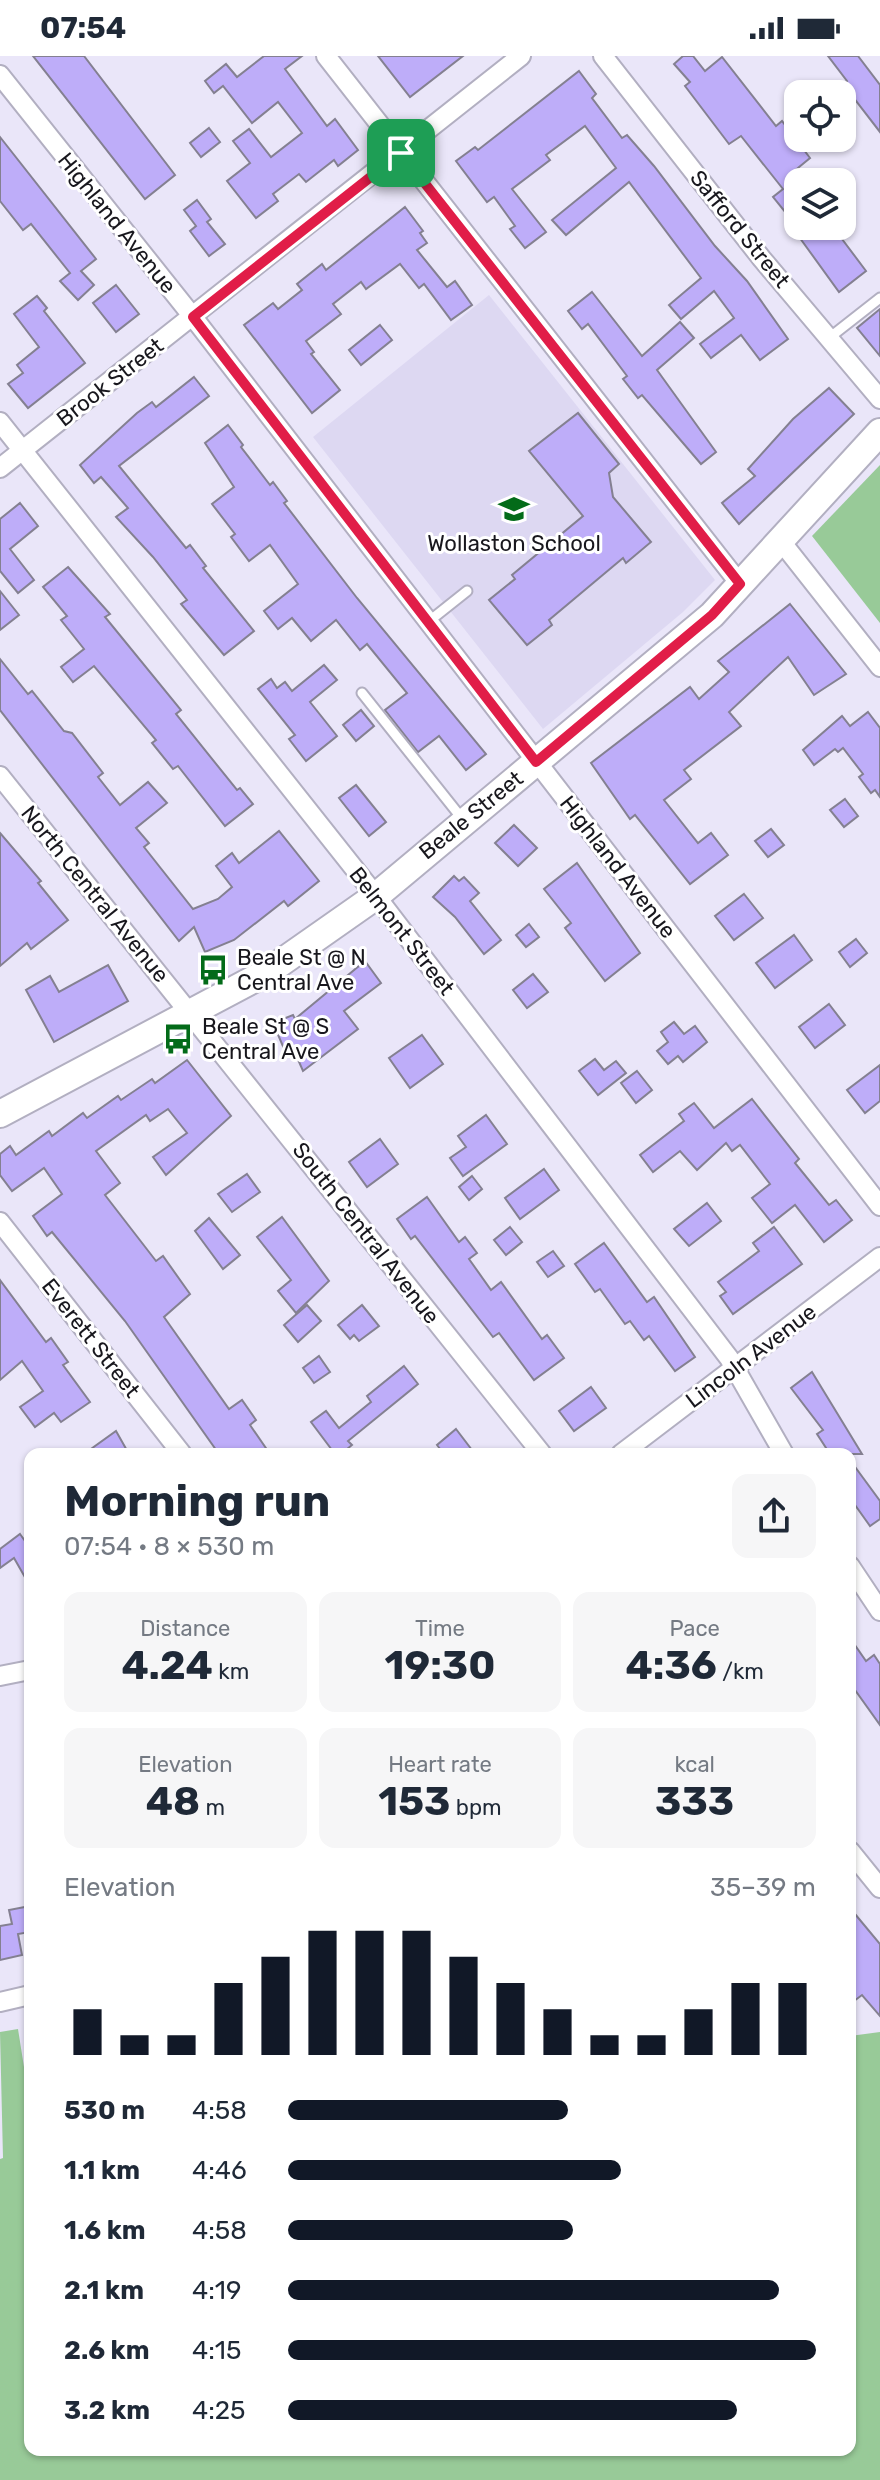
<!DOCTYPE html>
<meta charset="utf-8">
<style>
:root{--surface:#fff;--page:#f6f6f7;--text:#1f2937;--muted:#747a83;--accent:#111827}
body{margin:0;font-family:Rubik,sans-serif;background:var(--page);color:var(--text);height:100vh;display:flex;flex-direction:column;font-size:30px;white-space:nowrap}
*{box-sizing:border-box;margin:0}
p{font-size:26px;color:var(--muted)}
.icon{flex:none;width:44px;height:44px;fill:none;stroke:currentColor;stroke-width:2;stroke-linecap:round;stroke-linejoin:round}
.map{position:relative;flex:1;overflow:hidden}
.panel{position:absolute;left:24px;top:1392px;width:832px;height:1008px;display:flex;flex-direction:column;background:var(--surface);border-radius:16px;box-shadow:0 2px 6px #0004}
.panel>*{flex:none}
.tools{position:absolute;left:784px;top:24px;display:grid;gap:16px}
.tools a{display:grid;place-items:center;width:72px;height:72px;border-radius:16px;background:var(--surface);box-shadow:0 2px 6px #0004;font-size:40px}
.pin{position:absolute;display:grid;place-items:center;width:68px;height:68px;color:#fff;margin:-34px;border-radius:16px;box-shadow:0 4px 12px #0006}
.round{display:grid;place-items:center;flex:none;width:84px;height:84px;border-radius:16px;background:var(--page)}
.head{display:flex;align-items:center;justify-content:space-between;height:136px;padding:0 40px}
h1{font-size:44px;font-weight:700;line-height:60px}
.figures{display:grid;grid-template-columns:repeat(3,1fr);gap:12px;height:136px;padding:8px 40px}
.figures div{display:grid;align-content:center;border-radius:16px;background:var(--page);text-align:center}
.figures b{font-size:40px;font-weight:700}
.figures small{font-size:22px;font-weight:400}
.figures p{font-size:22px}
.chart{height:224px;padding:16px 40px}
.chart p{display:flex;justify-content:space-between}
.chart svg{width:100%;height:144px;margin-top:8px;stroke:var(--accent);stroke-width:6}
ul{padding:0 40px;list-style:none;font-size:26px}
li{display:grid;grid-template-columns:128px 96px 1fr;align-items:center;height:60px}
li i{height:20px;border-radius:10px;background:var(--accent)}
.status{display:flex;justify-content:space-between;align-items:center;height:56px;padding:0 40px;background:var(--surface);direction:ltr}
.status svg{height:22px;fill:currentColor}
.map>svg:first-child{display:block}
.built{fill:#ddd8f2}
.green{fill:#98ca98}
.building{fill:#beadf9;stroke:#848091;stroke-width:2}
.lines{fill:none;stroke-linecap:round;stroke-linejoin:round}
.lane-casing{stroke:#b2afc1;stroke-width:13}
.street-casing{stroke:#b2afc1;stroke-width:22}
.secondary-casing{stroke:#b2afc1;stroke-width:30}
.lane{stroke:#fff;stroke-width:9}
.street{stroke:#fff;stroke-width:18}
.secondary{stroke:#fff;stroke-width:26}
.route-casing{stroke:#fff;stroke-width:16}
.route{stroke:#e11d48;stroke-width:10}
.labels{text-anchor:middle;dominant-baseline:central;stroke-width:6;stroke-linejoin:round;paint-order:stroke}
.street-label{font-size:22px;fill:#18171d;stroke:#fff}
.poi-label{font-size:22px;fill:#18171d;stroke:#fff;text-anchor:start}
</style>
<div class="status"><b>07:54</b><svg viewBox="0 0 49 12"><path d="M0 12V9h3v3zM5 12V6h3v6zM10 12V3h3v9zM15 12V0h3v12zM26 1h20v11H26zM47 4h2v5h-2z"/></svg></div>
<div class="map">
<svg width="880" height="2424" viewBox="0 0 880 2424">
<rect width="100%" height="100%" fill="#eae6f9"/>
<!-- built -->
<polygon class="built" points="489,239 715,524 683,556 543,673 313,381"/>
<!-- green -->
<g class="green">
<polygon points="880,409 880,567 812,480"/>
<polygon points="18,1973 30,2049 30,2394 850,2394 850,1980 880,1976 880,2424 0,2424 0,2103 3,2102 0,1976"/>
</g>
<!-- building -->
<g class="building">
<polygon points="33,0 84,0 175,119 145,143"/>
<polygon points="264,0 302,0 285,13 327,70 335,63 358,94 338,110 334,104 306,126 299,118 273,138 278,145 256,162 227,125 250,107 233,85 249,73 271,101 302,77 278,46 252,67 223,30 214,37 205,25 226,8 237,21"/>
<polygon points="378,0 463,0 410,41"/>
<polygon points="683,0 693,0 705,15 722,1 776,70 782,65 810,102 793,116 798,121 798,172 773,141 783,133 741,80 729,88 685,30 690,26 674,8"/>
<polygon points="828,0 858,0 880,29 880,76 856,45 848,51 842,38 835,34 847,25"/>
<polygon points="579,15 596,38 592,42 622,82 627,79 654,110 715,190 747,225 788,283 760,304 741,279 711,302 700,288 734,262 714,235 681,263 669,249 701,222 629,126 566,179 552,164 616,112 585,70 546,99 550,104 512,133 546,176 525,192 510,173 515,170 494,141 487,146 456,105 475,91 478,94"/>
<polygon points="209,72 220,86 201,101 190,87"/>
<polygon points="0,81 96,203 81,215 94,229 78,244 60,225 70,217 31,168 23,174 0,145"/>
<polygon points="197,144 211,163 207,166 225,188 209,200 190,175 196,170 184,154"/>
<polygon points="405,151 423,175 420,177 427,187 417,194 447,231 455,225 472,249 451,264 424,228 419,232 400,208 366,233 361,226 333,248 341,258 306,285 314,296 311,298 340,334 312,357 244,269 273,247 278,253 302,234 297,228 322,208 326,214"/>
<polygon points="808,170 851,170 839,179 866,215 839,236 797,178"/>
<polygon points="116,229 139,258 116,276 93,247"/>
<polygon points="592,236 642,300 680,266 694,282 657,314 716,396 701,408 642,339 638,342 623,323 627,320 588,268 582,273 568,255"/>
<polygon points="37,240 47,252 44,255 85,307 28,352 8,328 23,317 17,309 39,291 14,258"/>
<polygon points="880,253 880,300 857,272"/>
<polygon points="380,269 392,284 361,309 349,294"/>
<polygon points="194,321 209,340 119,410 186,492 190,489 206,510 203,512 254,575 224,599 181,548 187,544 153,501 116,461 128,452 101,421 94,427 80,409 137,357 152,346 156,351"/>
<polygon points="829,332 854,358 739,468 722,447 755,420 748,413 793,363"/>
<polygon points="578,357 619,408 609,417 613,441 651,486 626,507 623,502 549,564 552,569 527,589 489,544 515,523 512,519 583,460 529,395"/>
<polygon points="228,369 243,389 241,391 270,429 273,426 287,445 284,447 357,542 486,698 466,714 439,680 418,696 385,654 407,637 367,588 360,594 336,564 311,585 292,562 278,573 264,555 298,528 270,489 249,505 231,481 235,478 212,448 234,431 205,387"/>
<polygon points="20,447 38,470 10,493 34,524 18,537 0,515 0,463"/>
<polygon points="68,511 110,558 105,561 181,654 176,658 237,734 240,732 253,748 225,770 178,710 173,713 152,687 156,684 94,610 73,626 61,611 84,593 61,564 67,560 43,531"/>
<polygon points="0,535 19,559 0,574"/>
<polygon points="790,548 846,618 814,639 788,601 729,656 741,670 684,714 691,723 664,744 698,787 711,777 728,799 690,828 635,759 630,763 591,707 690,631 699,643 729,616 718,605"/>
<polygon points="0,603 28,638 32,635 64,675 72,677 103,717 98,721 120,749 148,726 167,747 136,772 149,787 144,791 193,853 218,843 232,831 216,810 232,797 239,807 279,775 319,825 288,850 284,845 234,884 205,896 194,871 179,885 0,654"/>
<polygon points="324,609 337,624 310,646 337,680 306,705 289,683 295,679 258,633 271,623 277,632 285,626 292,635"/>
<polygon points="361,654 374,670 356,685 343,669"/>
<polygon points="868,656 880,672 880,741 875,734 871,737 859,721 863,718 843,692 838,696 835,693 814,709 803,694 842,660 850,670"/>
<polygon points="356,729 386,766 369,780 339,742"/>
<polygon points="845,743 858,760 844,771 830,754"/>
<polygon points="514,769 537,792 518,810 495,787"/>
<polygon points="771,773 784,789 768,801 755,785"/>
<polygon points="0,777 41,825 38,827 68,864 31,893 27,887 0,910"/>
<polygon points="577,807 640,897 605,925 565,872 571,867 544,833"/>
<polygon points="454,820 459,825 464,821 479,837 470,845 501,884 484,898 455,861 433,841"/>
<polygon points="744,838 763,862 734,884 715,860"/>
<polygon points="529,868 539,881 526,891 516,879"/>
<polygon points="794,879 812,904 775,932 756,907"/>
<polygon points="856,883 867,897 850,911 839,896"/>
<polygon points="365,905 381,927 344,955 358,973 303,1015 293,992 285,995 273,967 293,959 295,963"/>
<polygon points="108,909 128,945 54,986 26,934 50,920 59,936"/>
<polygon points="533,918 548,936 527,952 513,934"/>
<polygon points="829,948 845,969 815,992 799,971"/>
<polygon points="674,966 684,978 695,970 707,986 683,1006 678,1000 668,1008 657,995 668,986 661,976"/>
<polygon points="422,979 443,1008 410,1032 389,1002"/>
<polygon points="595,1003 604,1014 616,1005 626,1017 598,1039 579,1015"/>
<polygon points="187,1004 231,1060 166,1119 153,1101 187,1077 168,1053 150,1065 146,1059 96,1095 120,1127 105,1139 156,1205 163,1200 190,1238 164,1261 229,1353 242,1344 256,1364 250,1369 270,1398 219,1398 125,1265 52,1176 47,1180 33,1160 62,1138 44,1112 12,1135 0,1119 0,1098 10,1090 16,1099 49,1075 52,1080 83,1057 87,1062 118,1040 121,1044 152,1023 155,1027"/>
<polygon points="880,1009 880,1045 865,1057 847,1034"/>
<polygon points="637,1015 652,1034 636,1047 621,1027"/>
<polygon points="752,1043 799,1103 795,1107 829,1149 836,1144 852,1164 824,1186 795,1149 772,1167 752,1142 770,1128 740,1089 732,1095 726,1087 697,1114 680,1095 653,1116 640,1099 684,1065 679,1058 694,1047 714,1072"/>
<polygon points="486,1059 507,1088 463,1120 450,1102 466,1091 458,1080"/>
<polygon points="380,1083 398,1108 367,1131 349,1106"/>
<polygon points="544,1113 559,1134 520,1163 505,1142"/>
<polygon points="247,1118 260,1136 232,1156 218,1138"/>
<polygon points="472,1120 482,1133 469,1144 459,1131"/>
<polygon points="427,1141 459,1186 465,1181 477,1197 469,1203 491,1234 501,1226 542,1283 547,1279 564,1302 534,1324 499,1277 493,1281 415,1180 411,1183 397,1163"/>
<polygon points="707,1147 721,1165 689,1190 674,1173"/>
<polygon points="282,1161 329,1225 296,1257 278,1235 291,1224 257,1181"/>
<polygon points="209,1162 240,1199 223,1213 195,1175"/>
<polygon points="510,1171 522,1186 506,1199 494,1184"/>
<polygon points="774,1171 802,1208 733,1258 720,1240 726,1236 718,1226 759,1195 753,1187"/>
<polygon points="604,1187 647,1246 654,1241 695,1301 675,1315 649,1280 644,1284 630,1265 625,1268 600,1233 595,1236 575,1208"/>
<polygon points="553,1195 564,1210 548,1221 537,1206"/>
<polygon points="0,1224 46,1286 51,1282 68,1306 63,1309 90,1346 61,1366 54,1357 35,1371 20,1351 43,1335 22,1305 0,1324"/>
<polygon points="307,1249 321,1265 298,1286 284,1269"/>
<polygon points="362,1249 379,1270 359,1285 354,1279 350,1283 338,1269"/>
<polygon points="319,1300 330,1316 314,1327 303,1312"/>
<polygon points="404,1310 418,1328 348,1385 352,1389 341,1398 335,1398 311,1366 326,1355 339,1372 371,1346 367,1340"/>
<polygon points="812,1316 862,1398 830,1398 817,1378 823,1374 791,1332"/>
<polygon points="591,1331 606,1352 574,1375 559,1355"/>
<polygon points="456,1373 475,1398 444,1398 437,1389"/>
<polygon points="116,1375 129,1398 84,1398"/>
<polygon points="850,1404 880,1445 880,1463 870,1470 850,1442"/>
<polygon points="20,1478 30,1492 30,1530 14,1502 0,1512 0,1493"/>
<polygon points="850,1582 866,1605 874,1599 880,1608 880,1669 850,1627"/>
<polygon points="30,1850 30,1876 18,1878 22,1899 0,1904 0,1870 12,1868 9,1854"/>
<polygon points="850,1852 880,1888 880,1960 862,1939 850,1948"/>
</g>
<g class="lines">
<!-- lane casing -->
<g class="lane-casing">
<g id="lane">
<polyline points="829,282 880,242"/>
<polyline points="428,566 467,535"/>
<polyline points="362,637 464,765"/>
</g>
</g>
<!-- street casing -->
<g class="street-casing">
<g id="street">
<polyline points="326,0 740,528"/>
<polyline points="603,0 762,203 880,343"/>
<polyline points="0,19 193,261 880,1150"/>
<polyline points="0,366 376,840 729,1302 784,1398"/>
<polyline points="0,412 521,0"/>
<polyline points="780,484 880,611"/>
<polyline points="0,720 542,1398"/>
<polyline points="0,1166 182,1398"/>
<polyline points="621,1398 880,1201"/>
<polyline points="850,1510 880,1555"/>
<polyline points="0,1620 30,1614"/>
<polyline points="850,1795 880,1832"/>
<polyline points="0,1946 30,1939"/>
</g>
</g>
<!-- secondary casing -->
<g class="secondary-casing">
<polyline id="secondary" points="0,1058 269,915 376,840 712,559 880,376"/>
</g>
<!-- lane -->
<use href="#lane" class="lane"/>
<!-- street -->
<use href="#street" class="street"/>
<!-- secondary -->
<use href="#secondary" class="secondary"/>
</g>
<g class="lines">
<!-- route casing -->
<g class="route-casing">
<polygon id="route" points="401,97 740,528 712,559 536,706 193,261"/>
</g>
<!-- route -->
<use href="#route" class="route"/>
</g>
<!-- icons -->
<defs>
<g id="school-bare" transform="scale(2.4)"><path d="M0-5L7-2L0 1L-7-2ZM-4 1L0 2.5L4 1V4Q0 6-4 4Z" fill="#036b19" stroke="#fff" stroke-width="2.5" paint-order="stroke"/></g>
<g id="bus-bare" transform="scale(2.4)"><path d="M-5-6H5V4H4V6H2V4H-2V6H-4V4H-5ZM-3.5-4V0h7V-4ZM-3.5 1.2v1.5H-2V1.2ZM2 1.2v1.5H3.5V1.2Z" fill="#036b19" stroke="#fff" stroke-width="2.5" paint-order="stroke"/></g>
</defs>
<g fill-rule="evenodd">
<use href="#school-bare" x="514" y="453"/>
<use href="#bus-bare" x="213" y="914"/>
<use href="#bus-bare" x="178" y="983"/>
</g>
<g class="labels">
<!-- street labels -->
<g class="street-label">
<text transform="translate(117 167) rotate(51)">Highland Avenue</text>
<text transform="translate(740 173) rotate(51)">Safford Street</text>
<text transform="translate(110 326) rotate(-38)">Brook Street</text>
<text transform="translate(471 759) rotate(-39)">Beale Street</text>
<text transform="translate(618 811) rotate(52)">Highland Avenue</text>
<text transform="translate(95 838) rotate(51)">North Central Avenue</text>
<text transform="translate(402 875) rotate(52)">Belmont Street</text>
<text transform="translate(366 1177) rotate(52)">South Central Avenue</text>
<text transform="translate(91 1282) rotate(52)">Everett Street</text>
<text transform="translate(751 1300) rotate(-37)">Lincoln Avenue</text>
</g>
<!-- poi labels -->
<g class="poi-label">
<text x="514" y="487" text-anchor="middle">Wollaston School</text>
<text x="237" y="901">Beale St @ N<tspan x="237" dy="25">Central Ave</tspan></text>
<text x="202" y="970">Beale St @ S<tspan x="202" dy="25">Central Ave</tspan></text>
</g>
</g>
</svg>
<div class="tools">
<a><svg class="icon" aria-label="locate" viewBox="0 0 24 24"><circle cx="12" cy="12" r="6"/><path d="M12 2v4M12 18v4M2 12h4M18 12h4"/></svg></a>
<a><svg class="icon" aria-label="layers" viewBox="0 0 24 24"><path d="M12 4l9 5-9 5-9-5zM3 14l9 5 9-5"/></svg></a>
</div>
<div class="pin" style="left:401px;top:97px;background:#1e9e55"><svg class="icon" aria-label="arrive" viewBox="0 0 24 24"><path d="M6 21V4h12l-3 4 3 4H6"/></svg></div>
<section class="panel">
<div class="head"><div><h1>Morning run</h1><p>07:54 · 8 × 530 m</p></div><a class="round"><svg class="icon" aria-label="share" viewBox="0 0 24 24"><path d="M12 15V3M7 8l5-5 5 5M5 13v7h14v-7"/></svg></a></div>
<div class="figures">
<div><p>Distance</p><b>4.24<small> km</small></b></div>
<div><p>Time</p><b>19:30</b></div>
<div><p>Pace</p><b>4:36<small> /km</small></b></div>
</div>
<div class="figures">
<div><p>Elevation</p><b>48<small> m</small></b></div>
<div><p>Heart rate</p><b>153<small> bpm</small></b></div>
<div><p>kcal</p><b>333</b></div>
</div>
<div class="chart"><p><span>Elevation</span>35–39 m</p>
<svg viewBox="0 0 160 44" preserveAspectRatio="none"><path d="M5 44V30M15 44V38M25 44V38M35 44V22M45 44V14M55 44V6M65 44V6M75 44V6M85 44V14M95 44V22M105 44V30M115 44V38M125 44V38M135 44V30M145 44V22M155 44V22"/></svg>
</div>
<ul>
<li><b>530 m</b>4:58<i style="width:53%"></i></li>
<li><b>1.1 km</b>4:46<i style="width:63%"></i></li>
<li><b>1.6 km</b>4:58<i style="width:54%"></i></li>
<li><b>2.1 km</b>4:19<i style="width:93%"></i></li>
<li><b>2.6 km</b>4:15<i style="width:100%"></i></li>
<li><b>3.2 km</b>4:25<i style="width:85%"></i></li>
</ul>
</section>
</div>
